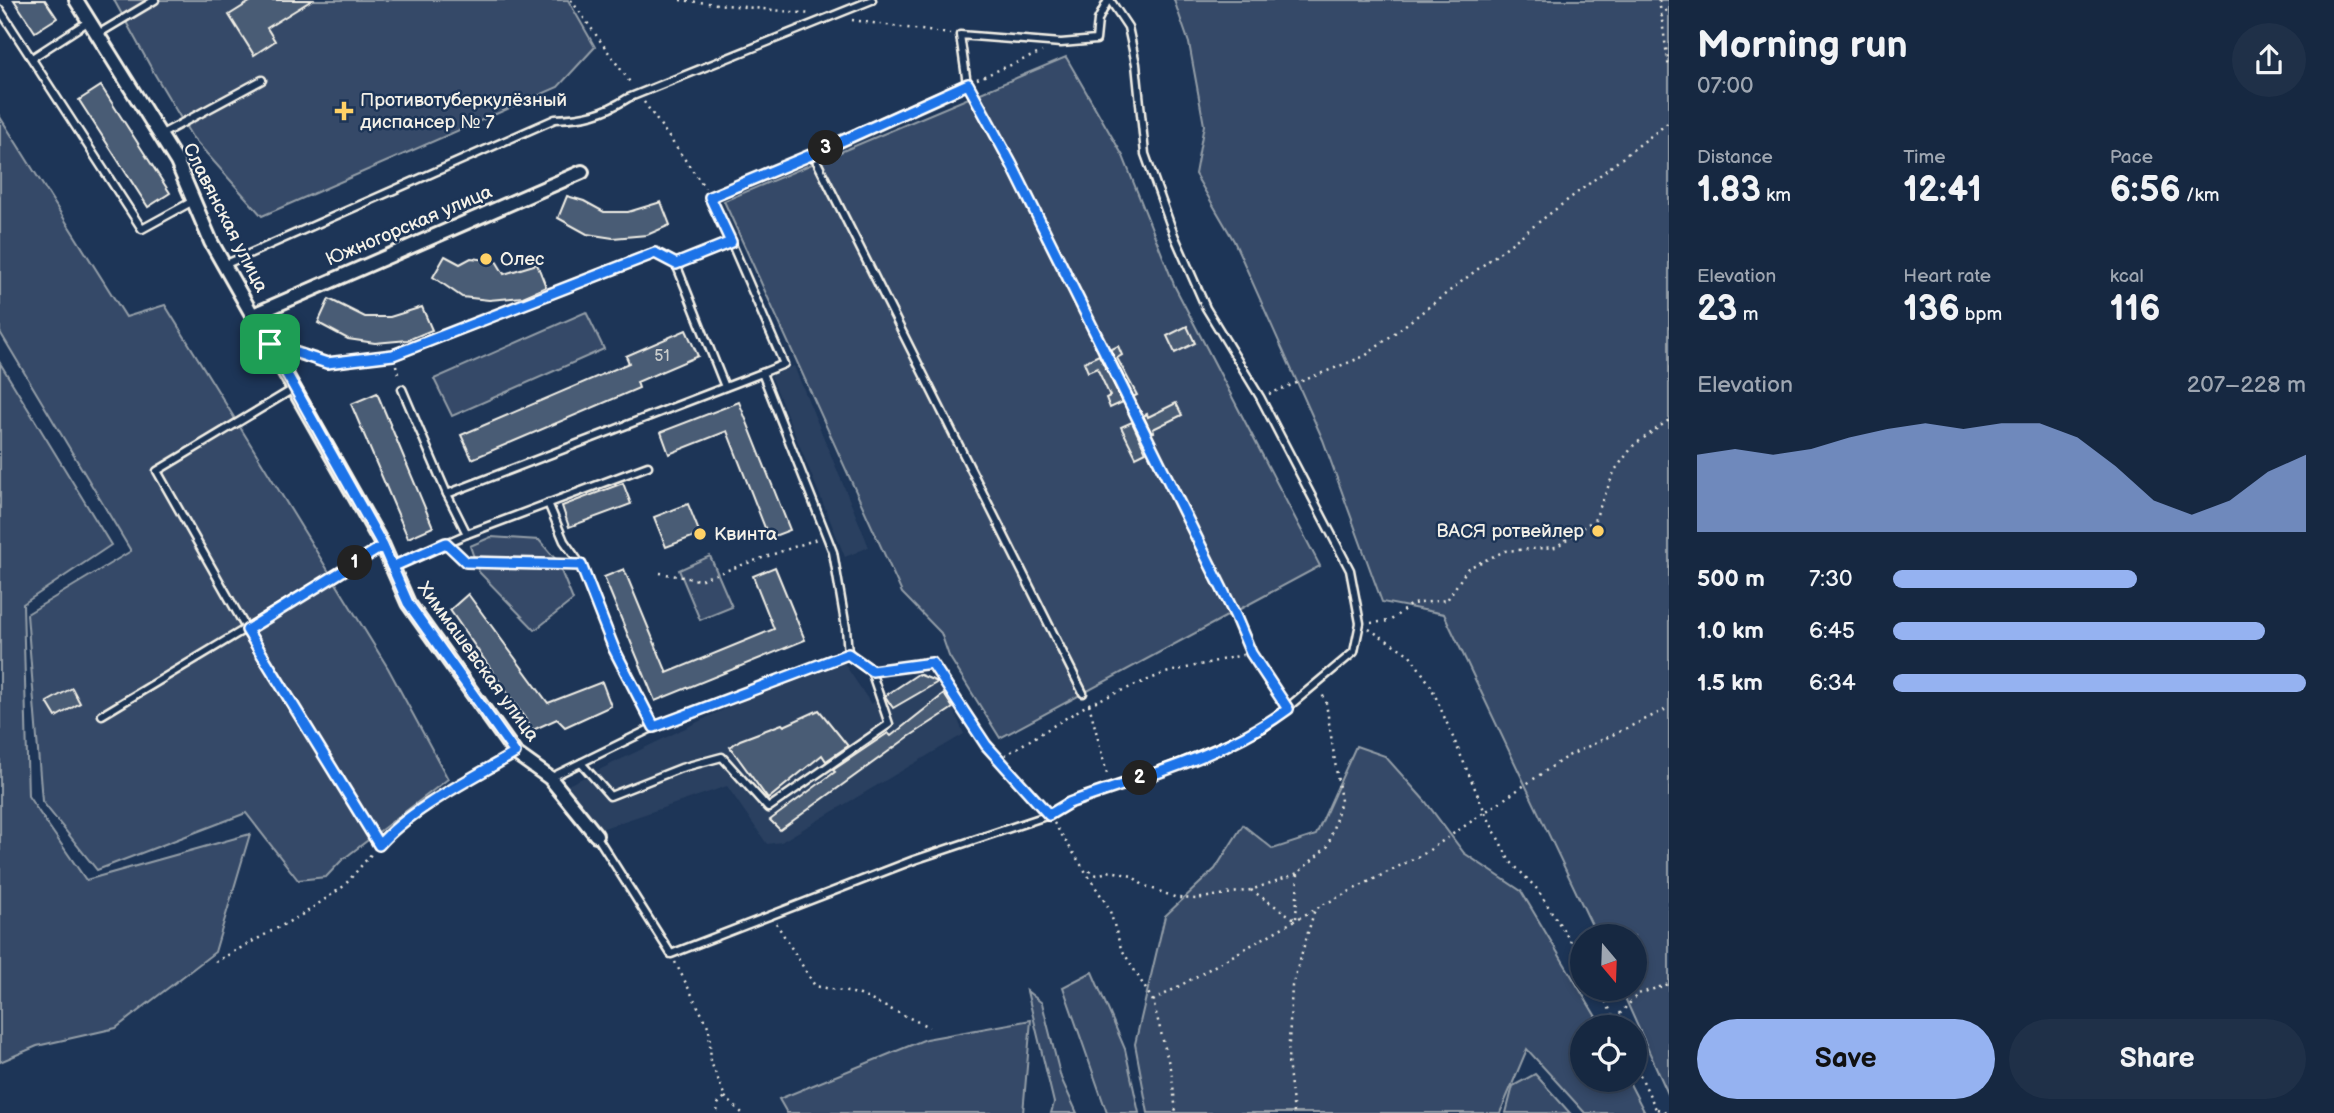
<!DOCTYPE html>
<meta charset="utf-8">
<style>
:root{--surface:#162841;--page:#1f3048;--text:#f1f3f6;--muted:#9ea6b1;--line:#35445a;--accent:#95b2f1}
body{margin:0;font-family:"Balsamiq Sans",sans-serif;background:var(--page);color:var(--text);height:100vh;display:flex;flex-direction:column;font-size:26px;white-space:nowrap}
*{box-sizing:border-box;margin:0}
p{font-size:23px;color:var(--muted)}
.icon{flex:none;width:38px;height:38px;fill:none;stroke:currentColor;stroke-width:2;stroke-linecap:round;stroke-linejoin:round}
.map{position:relative;flex:1;overflow:hidden}
.details{display:flex;flex-direction:column;background:var(--surface);width:665px}
.details>*{flex:none}
.needle{width:46px;rotate:161deg}
.tools{position:absolute;left:1570px;top:924px;display:grid;gap:14px}
.tools a{display:grid;place-items:center;width:77px;height:77px;border-radius:50%;background:var(--surface);box-shadow:0 4px 10px #0003,0 0 0 2px var(--line);font-size:35px}
.pin{position:absolute;display:grid;place-items:center;width:60px;height:60px;color:#fff;margin:-30px;border-radius:14px;box-shadow:0 4px 10px #0006}
.km{position:absolute;width:35px;height:35px;margin:-18px;border-radius:50%;background:#222;color:#fff;font-size:19px;line-height:35px;text-align:center}
.round{display:grid;place-items:center;flex:none;width:74px;height:74px;border-radius:37px;background:var(--page)}
.head{display:flex;align-items:center;justify-content:space-between;height:119px;padding:0 28px}
h1{font-size:38px;font-weight:600;line-height:52px}
.figures{display:grid;grid-template-columns:repeat(3,1fr);gap:10px;height:119px;padding:7px 28px}
.figures div{display:grid;align-content:center}
.figures b{font-size:35px;font-weight:600}
.figures small{font-size:19px;font-weight:400}
.figures p{font-size:19px}
.chart{height:196px;padding:14px 28px}
.chart p{display:flex;justify-content:space-between}
.chart svg{width:100%;height:126px;margin-top:7px;fill:var(--accent);opacity:.7}
.button{display:flex;gap:14px;margin-top:auto;padding:14px 28px}
.button a{flex:1;height:80px;border-radius:42px;background:var(--accent);color:#111;font-size:28px;font-weight:600;line-height:80px;text-align:center}
.button a+a{background:var(--page);color:var(--text)}
ul{padding:0 28px;list-style:none;font-size:23px}
li{display:grid;grid-template-columns:112px 84px 1fr;align-items:center;height:52px}
li i{height:18px;border-radius:9px;background:var(--accent)}
main{display:flex;flex:1;min-height:0}
.map>svg:first-child{display:block}
.built{fill:#2a4060}
.green{fill:#354a67;stroke:#949ea8;stroke-width:2}
.building{fill:#485b74;stroke:#f4f1e8;stroke-width:2}
.lines{fill:none;stroke-linecap:round;stroke-linejoin:round}
.service-casing{stroke:#f4f1e8;stroke-width:11}
.minor-casing{stroke:#f4f1e8;stroke-width:18}
.path{stroke:#f4f1e8;stroke-width:2.5;stroke-dasharray:2 5;stroke-linecap:butt}
.service{stroke:#1d3557;stroke-width:6}
.minor{stroke:#1d3557;stroke-width:12}
.route-casing{stroke:#fff;stroke-width:14}
.route{stroke:#1a73e8;stroke-width:9}
.poi-dot{fill:#ffd166;stroke:#1d3557;stroke-width:2.5}
.labels{text-anchor:middle;dominant-baseline:central;stroke-width:5;stroke-linejoin:round;paint-order:stroke}
.number-label{font-size:16px;fill:#c9cccb}
.poi-label{font-size:19px;fill:#f4f1e8;stroke:#1d3557;text-anchor:start}
.street-label{font-size:19px;fill:#f4f1e8;stroke:#1d3557}
</style>
<main>
<div class="map">
<svg width="1669" height="1113" viewBox="0 0 1669 1113">
<rect width="100%" height="100%" fill="#1d3557"/>
<filter id="ink" filterUnits="userSpaceOnUse"><feTurbulence type="fractalNoise" baseFrequency=".0143" numOctaves="2"/><feDisplacementMap in="SourceGraphic" scale="14" xChannelSelector="R" yChannelSelector="G"/><feConvolveMatrix kernelMatrix="1 2 1 2 8 2 1 2 1" color-interpolation-filters="sRGB"/></filter>
<g filter="url(#ink)">
<!-- built -->
<g class="built">
<polygon points="794,366 869,547 845,557 771,376"/>
<polygon points="838,654 871,704 918,674 935,681 953,708 964,734 781,842 767,844 727,786 598,830 568,785"/>
</g>
<!-- green -->
<g class="green">
<polygon points="114,0 568,0 595,47 558,87 262,216 192,137 154,73"/>
<polygon points="1174,0 1669,0 1669,1096 1621,989 1634,989 1634,936 1597,936 1444,614 1382,602 1323,440 1234,241 1195,174 1204,125 1189,43"/>
<polygon points="1066,57 1123,156 1175,287 1320,566 1000,738 949,656 941,633 902,593 724,201"/>
<polygon points="0,117 126,317 165,305 388,668 448,779 342,860 326,877 298,880 246,813 97,870 42,801 27,614 131,551 0,332"/>
<polygon points="586,312 604,349 452,416 434,379"/>
<polygon points="0,363 111,545 23,604 28,796 86,880 250,834 215,952 116,1028 37,1046 0,1062"/>
<polygon points="491,537 539,540 557,561 573,600 535,630 479,572 470,546"/>
<polygon points="710,556 732,607 700,620 679,570"/>
<polygon points="1356,746 1385,756 1425,801 1464,853 1521,891 1602,1027 1582,1027 1582,1080 1628,1080 1645,1113 1585,1113 1527,1049 1500,1113 1148,1113 1135,1044 1165,916 1215,869 1243,825 1273,849 1316,835"/>
<polygon points="1092,972 1125,1049 1139,1113 1107,1113 1063,987"/>
<polygon points="1027,991 1042,1003 1061,1078 1077,1113 1051,1113 1054,1103"/>
<polygon points="1031,1020 1023,1113 787,1113 779,1099 926,1039"/>
<polygon points="1535,1074 1570,1113 1506,1113 1513,1086"/>
</g>
<!-- building -->
<g class="building">
<polygon points="14,0 45,0 57,18 35,32"/>
<polygon points="253,0 312,0 267,28 275,41 254,55 229,15"/>
<polygon points="101,86 170,193 148,207 79,100"/>
<polygon points="567,196 584,201 604,212 628,212 661,202 670,225 647,235 613,238 587,234 558,218"/>
<polygon points="445,256 460,264 471,258 496,261 504,274 537,264 546,287 523,297 489,300 462,297 433,277"/>
<polygon points="329,299 365,317 390,317 422,307 432,330 408,340 375,343 348,339 318,323"/>
<polygon points="1187,326 1195,343 1175,353 1167,336"/>
<polygon points="686,330 698,356 637,382 639,388 472,459 461,435 629,363 626,356"/>
<polygon points="1118,346 1122,355 1117,358 1137,395 1133,397 1110,350"/>
<polygon points="1099,355 1123,402 1110,408 1106,398 1110,396 1097,368 1088,372 1084,362"/>
<polygon points="377,393 433,527 408,538 351,404"/>
<polygon points="739,402 790,530 769,538 727,431 669,454 661,432"/>
<polygon points="1176,403 1182,415 1153,429 1154,432 1151,433 1143,416 1147,414 1148,417"/>
<polygon points="1132,422 1146,452 1136,457 1121,427"/>
<polygon points="623,483 631,504 569,527 562,506"/>
<polygon points="688,504 700,534 666,547 654,517"/>
<polygon points="775,567 805,640 655,701 604,577 624,569 667,673 774,629 753,576"/>
<polygon points="468,594 548,703 602,682 611,706 565,727 557,719 533,730 450,610"/>
<polygon points="918,674 938,682 893,708 885,696"/>
<polygon points="72,688 80,703 56,717 47,702"/>
<polygon points="944,694 953,708 907,738 780,830 770,820 835,772 833,770 888,733 891,736"/>
<polygon points="819,710 848,746 826,761 822,755 768,799 730,747 740,740 782,724 784,726"/>
</g>
<g class="lines">
<!-- service casing -->
<g class="service-casing">
<g id="service">
<polyline points="1108,0 1098,20 1096,40 1061,43 960,35 967,84 1012,165 1233,612"/>
<polyline points="0,10 142,229 193,201"/>
<polyline points="98,34 155,0"/>
<polyline points="32,58 89,21"/>
<polyline points="160,135 262,80"/>
<polyline points="813,154 1083,693"/>
<polyline points="711,197 813,154 967,84"/>
<path d="M224 265 555 119C585 118 603 114 628 98L872 0"/>
<polyline points="272,345 327,363 393,355 655,253 676,264"/>
<polyline points="725,387 676,264 731,242 784,364 762,373"/>
<polyline points="295,388 157,471 247,630 379,845"/>
<polyline points="447,494 762,373 833,552 846,628 848,654 654,727 550,778"/>
<polyline points="548,503 564,541 581,565 614,649 654,727"/>
<polyline points="467,534 648,466"/>
<polyline points="392,567 467,534 447,494 402,389"/>
<polyline points="102,715 383,546"/>
<polyline points="581,763 610,796 681,768 722,757 768,808 889,724 871,671 848,654"/>
<polyline points="596,835 671,954 914,860 1049,815 1069,803 1178,764 1263,728 1354,652 1360,623 1350,570 1260,397 1206,308 1174,235 1145,154 1136,64 1128,27 1110,0"/>
</g>
</g>
<!-- minor casing -->
<g class="minor-casing">
<g id="minor">
<polyline points="76,0 177,162 211,242 383,546 408,603 515,753 550,778 596,835"/>
<polyline points="253,315 582,172"/>
</g>
</g>
<!-- path -->
<g class="path">
<polyline points="571,0 632,85"/>
<polyline points="680,0 811,14"/>
<polyline points="1659,0 1669,69"/>
<polyline points="1661,17 1669,7"/>
<polyline points="852,20 950,34"/>
<polyline points="977,79 1042,52"/>
<polyline points="644,102 705,188"/>
<polyline points="715,206 727,232"/>
<polyline points="396,365 399,378"/>
<polyline points="1269,394 1365,356 1669,122"/>
<polyline points="453,549 466,562 570,565"/>
<polyline points="660,573 699,580 817,539"/>
<polyline points="1238,622 1251,653"/>
<polyline points="1371,623 1390,621 1411,604 1447,600 1468,568 1505,551 1556,547 1595,519 1615,470 1634,445 1669,420"/>
<polyline points="1369,629 1410,655 1431,686 1485,812 1509,860 1537,889 1582,959"/>
<polyline points="882,670 932,663 986,745 1041,807"/>
<polyline points="1089,704 1108,778"/>
<polyline points="999,759 1089,704 1165,673 1251,653 1282,701"/>
<polyline points="1054,823 1109,908 1121,948 1153,1001 1172,1076 1176,1113"/>
<polyline points="386,837 424,808 503,760"/>
<polyline points="1089,871 1097,875 1111,871 1132,876 1143,885 1177,898 1196,899 1251,890 1298,873 1328,846 1341,801 1326,703 1321,691"/>
<polyline points="1251,890 1296,920 1298,873"/>
<polyline points="776,923 815,986 858,994 929,1027"/>
<polyline points="215,962 305,913 344,886 373,852"/>
<polyline points="675,962 709,1028 711,1062 725,1097 718,1104 717,1113"/>
<polyline points="1599,989 1619,1027"/>
<polyline points="1153,1001 1315,909 1425,853 1566,757 1669,708"/>
<polyline points="1615,1019 1638,994 1669,984"/>
<polyline points="1634,1062 1656,1109 1660,1113"/>
<polyline points="725,1097 742,1113"/>
<polyline points="1657,1109 1667,1113"/>
<polyline points="1294,1113 1288,1061 1292,986 1315,909"/>
</g>
<!-- service -->
<use href="#service" class="service"/>
<!-- minor -->
<use href="#minor" class="minor"/>
</g>
</g>
<g class="lines" filter="url(#ink)">
<!-- route casing -->
<g class="route-casing">
<path id="route" d="M270 344 383 546 408 603 515 753C473 778 410 809 379 845L247 630 383 546 392 567 446 543 466 562 581 565 614 649 654 727 848 654 872 671 932 663 986 745 1049 815 1069 803C1142 777 1225 756 1288 709L1251 653 1235 615 1012 165 968 84 813 154 710 197 731 242 676 264 655 253 393 355 327 363 270 344"/>
</g>
<!-- route -->
<use href="#route" class="route"/>
</g>
<!-- markers -->
<g class="poi-dot">
<path d="M340.5 100.5h7v7h7v7h-7v7h-7v-7h-7v-7h7z"/>
<circle cx="486" cy="259" r="7"/>
<circle cx="1598" cy="531" r="7"/>
<circle cx="700" cy="534" r="7"/>
</g>
<g class="labels">
<!-- number labels -->
<g class="number-label">
<text x="662" y="356">51</text>
</g>
<!-- poi labels -->
<g class="poi-label">
<text x="360" y="100">Противотуберкулёзный<tspan x="360" dy="22">диспансер № 7</tspan></text>
<text x="500" y="259">Олес</text>
<text x="1584" y="531" text-anchor="end">ВАСЯ ротвейлер</text>
<text x="714" y="534">Квинта</text>
</g>
<!-- street labels -->
<g class="street-label">
<text transform="translate(225 218) rotate(63)">Славянская улица</text>
<text transform="translate(409 226) rotate(-23)">Южногорская улица</text>
<text transform="translate(478 662) rotate(54)">Химмашевская улица</text>
</g>
</g>
</svg>
<div class="tools">
<a><svg class="needle" viewBox="-14 -14 28 28"><path d="M0-13l5 13h-10z" fill="#e53935"/><path d="M0 13l5-13h-10z" fill="#9ea6b1"/></svg></a>
<a><svg class="icon" aria-label="locate" viewBox="0 0 24 24"><circle cx="12" cy="12" r="6"/><path d="M12 2v4M12 18v4M2 12h4M18 12h4"/></svg></a>
</div>
<div class="pin" style="left:270px;top:344px;background:#1e9e55"><svg class="icon" aria-label="arrive" viewBox="0 0 24 24"><path d="M6 21V4h12l-3 4 3 4H6"/></svg></div>
<b class="km" style="left:355px;top:563px">1</b>
<b class="km" style="left:1140px;top:778px">2</b>
<b class="km" style="left:826px;top:148px">3</b>
</div>
<section class="details">
<div class="head"><div><h1>Morning run</h1><p>07:00</p></div><a class="round"><svg class="icon" aria-label="share" viewBox="0 0 24 24"><path d="M12 15V3M7 8l5-5 5 5M5 13v7h14v-7"/></svg></a></div>
<div class="figures">
<div><p>Distance</p><b>1.83<small> km</small></b></div>
<div><p>Time</p><b>12:41</b></div>
<div><p>Pace</p><b>6:56<small> /km</small></b></div>
</div>
<div class="figures">
<div><p>Elevation</p><b>23<small> m</small></b></div>
<div><p>Heart rate</p><b>136<small> bpm</small></b></div>
<div><p>kcal</p><b>116</b></div>
</div>
<div class="chart"><p><span>Elevation</span>207–228 m</p>
<svg viewBox="0 0 160 44" preserveAspectRatio="none"><path d="M0 44V17L10 15L20 17L30 15L40 11L50 8L60 6L70 8L80 6L90 6L100 11L110 21L120 33L130 38L140 33L150 23L160 17V44z"/></svg>
</div>
<ul>
<li><b>500 m</b>7:30<i style="width:59%"></i></li>
<li><b>1.0 km</b>6:45<i style="width:90%"></i></li>
<li><b>1.5 km</b>6:34<i style="width:100%"></i></li>
</ul>
<div class="button"><a>Save</a><a>Share</a></div>
</section>
</main>
